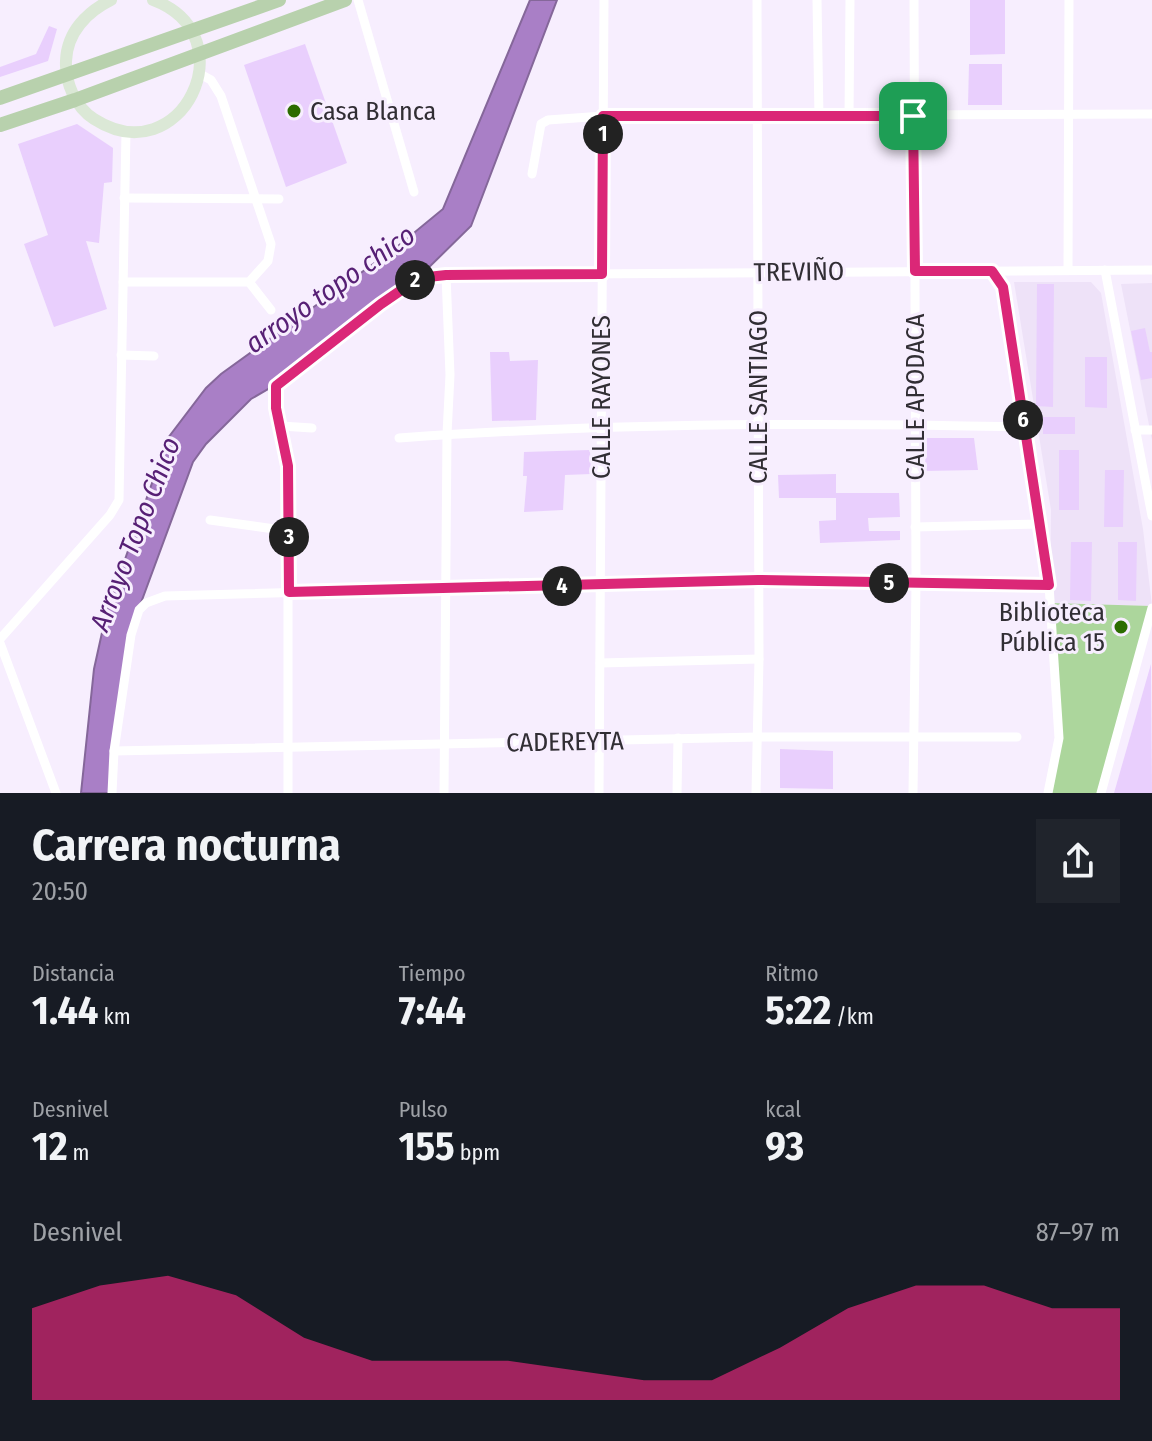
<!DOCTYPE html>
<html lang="es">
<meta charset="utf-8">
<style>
:root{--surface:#171b24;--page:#20242c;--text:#f1f3f6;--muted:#9ea1a6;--accent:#db2777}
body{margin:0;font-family:"Fira Sans Condensed",sans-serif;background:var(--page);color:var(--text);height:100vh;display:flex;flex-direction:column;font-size:30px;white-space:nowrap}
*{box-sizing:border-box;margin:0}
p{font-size:26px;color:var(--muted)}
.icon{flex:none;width:44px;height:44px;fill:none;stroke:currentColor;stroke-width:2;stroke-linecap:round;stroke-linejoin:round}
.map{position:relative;height:793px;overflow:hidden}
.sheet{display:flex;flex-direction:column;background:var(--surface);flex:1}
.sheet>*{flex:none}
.pin{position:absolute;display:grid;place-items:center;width:68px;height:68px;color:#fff;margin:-34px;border-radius:16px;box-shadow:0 4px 12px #0006}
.km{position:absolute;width:40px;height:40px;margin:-20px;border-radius:50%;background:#222;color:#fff;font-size:22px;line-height:40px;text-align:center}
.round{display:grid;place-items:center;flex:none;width:84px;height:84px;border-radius:0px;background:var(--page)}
.headline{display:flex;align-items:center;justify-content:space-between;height:136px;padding:0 32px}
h1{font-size:44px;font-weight:700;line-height:60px}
.figures{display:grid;grid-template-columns:repeat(3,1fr);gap:12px;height:136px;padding:8px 32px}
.figures div{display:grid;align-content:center}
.figures b{font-size:40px;font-weight:700}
.figures small{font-size:22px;font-weight:400}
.figures p{font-size:22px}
.chart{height:224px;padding:16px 32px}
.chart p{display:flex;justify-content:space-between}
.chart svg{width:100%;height:144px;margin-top:8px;fill:var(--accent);opacity:.7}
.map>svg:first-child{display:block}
.built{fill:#eee2f8}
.green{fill:#acd69c}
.water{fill:#a97fc6;stroke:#85679a;stroke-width:2}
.building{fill:#e9cffd}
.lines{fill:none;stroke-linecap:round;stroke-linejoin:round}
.street{stroke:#fff;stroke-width:9}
.secondary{stroke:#dbe8d6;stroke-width:12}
.primary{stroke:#b8d1ad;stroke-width:14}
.route-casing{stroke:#fff;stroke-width:16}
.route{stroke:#db2777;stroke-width:10}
.poi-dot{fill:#2c6c00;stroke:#f7eefe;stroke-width:3}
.labels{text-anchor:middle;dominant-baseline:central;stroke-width:6;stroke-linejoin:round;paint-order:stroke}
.poi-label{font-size:26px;fill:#312e34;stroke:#f7eefe;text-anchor:start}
.street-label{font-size:26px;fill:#312e34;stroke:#f7eefe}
.water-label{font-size:28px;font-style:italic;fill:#572075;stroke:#f7eefe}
</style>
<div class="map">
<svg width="1152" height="793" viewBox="0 0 1152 793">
<rect width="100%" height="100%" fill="#f7eefe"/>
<!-- built -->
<g class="built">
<polygon points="1014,282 1091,282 1101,293 1143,529 1152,606 1050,603 1051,510"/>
<polygon points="1152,283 1152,440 1121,284"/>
</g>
<!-- green -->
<polygon class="green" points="1050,603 1152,606 1101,793 1048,793 1059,738"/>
<!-- water -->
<polygon class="water" points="530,0 557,0 471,226 417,279 282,381 251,399 206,444 193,462 135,619 111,793 81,793 94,669 107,610 168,438 206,388 221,374 398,246 443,209"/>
<!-- building -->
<g class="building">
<polygon points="970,0 1005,0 1005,54 970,55"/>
<polygon points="49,26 57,29 48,61 0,77 0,67 36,54"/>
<polygon points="305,44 347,163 286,187 244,65"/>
<polygon points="969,64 1002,64 1002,105 968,105"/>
<polygon points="77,124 113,148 112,182 104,183 99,243 86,241 107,309 54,327 24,244 48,235 18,144"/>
<polygon points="1037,284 1054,284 1053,407 1036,406"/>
<polygon points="1145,328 1150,352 1152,352 1152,378 1141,380 1131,331"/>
<polygon points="490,352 509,352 510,361 538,360 536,420 492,421"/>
<polygon points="1085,357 1107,357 1107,408 1085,407"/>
<rect x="1043" y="417" width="32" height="17"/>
<polygon points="926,438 974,438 978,470 925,471"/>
<polygon points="590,450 591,474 565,475 563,510 524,512 527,476 523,476 524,452"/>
<rect x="1059" y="450" width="20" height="60"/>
<polygon points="1105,470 1124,470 1123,527 1104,527"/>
<polygon points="836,474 836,493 899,493 900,517 868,518 869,531 900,531 900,540 820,543 819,521 836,520 836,498 779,498 778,475"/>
<polygon points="1071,542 1092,542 1091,601 1070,600"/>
<polygon points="1118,542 1137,542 1136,601 1118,600"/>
<polygon points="1151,664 1152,793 1114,793"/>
<polygon points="780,749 833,751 833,789 780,788"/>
</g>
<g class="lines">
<!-- street -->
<g class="street">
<polyline points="358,0 414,192"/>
<polyline points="817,0 819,117"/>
<polyline points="849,117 850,0"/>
<polyline points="532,174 541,124 548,120 603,116 1152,114"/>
<polyline points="124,198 279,199"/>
<polyline points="1068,270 1069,0"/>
<polyline points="1105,270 1152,516"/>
<polyline points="992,271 1003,287 1049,585 1059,738 1048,793"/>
<polyline points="123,282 249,282 268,261 271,244 221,96 211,80 200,74"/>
<polyline points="249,282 271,310"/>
<polyline points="121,355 154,356"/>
<polyline points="281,426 312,428"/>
<polyline points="1135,430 1152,430"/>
<path d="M399 438C606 423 816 422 1024 427"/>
<polyline points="210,520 289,531"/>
<polyline points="915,527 1041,524"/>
<polyline points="0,639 110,515 119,500 126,132"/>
<polyline points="0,643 56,793"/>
<polyline points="600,663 759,659"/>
<polyline points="114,751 757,737 1017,737"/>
<polyline points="112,793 114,751 131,635 139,610 146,603 165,596 758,580 1049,585"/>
<polyline points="288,793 288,466 276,408 276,386 410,283 419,278 446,275 1152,270"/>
<polyline points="444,793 447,434 450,375 446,275"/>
<polyline points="599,793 604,0"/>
<polyline points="677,793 678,738"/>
<polyline points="756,793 759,659 757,0"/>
<polyline points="913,793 916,583 914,0"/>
<polyline points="1101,793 1152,608"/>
</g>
<!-- secondary -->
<path class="secondary" d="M111 0C87 12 67 32 66 61 65 82 75 107 94 119 181 175 249 36 153 0"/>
<!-- primary -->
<g class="primary">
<polyline points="0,98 279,0"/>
<polyline points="0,125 75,100 345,0"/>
</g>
</g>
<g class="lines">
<!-- route casing -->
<g class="route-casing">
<polygon id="route" points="603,116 913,116 915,271 992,271 1003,287 1049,585 758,580 289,592 288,466 276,408 276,386 381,304 419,278 446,275 602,274"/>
</g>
<!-- route -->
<use href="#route" class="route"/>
</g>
<!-- markers -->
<g class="poi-dot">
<circle cx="294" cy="111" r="8"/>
<circle cx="1121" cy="627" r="8"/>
</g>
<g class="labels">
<!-- poi labels -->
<g class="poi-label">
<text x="310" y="111">Casa Blanca</text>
<text x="1105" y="612" text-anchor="end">Biblioteca<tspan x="1105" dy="30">Pública 15</tspan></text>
</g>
<!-- street labels -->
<g class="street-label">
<text transform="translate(799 272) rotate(-1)">TREVIÑO</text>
<text transform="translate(601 397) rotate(-90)">CALLE RAYONES</text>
<text transform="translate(758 397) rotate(-90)">CALLE SANTIAGO</text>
<text transform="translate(915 397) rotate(-90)">CALLE APODACA</text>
<text transform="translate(565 742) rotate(-1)">CADEREYTA</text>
</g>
<!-- water labels -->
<g class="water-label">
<text transform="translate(330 289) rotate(-35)">arroyo topo chico</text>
<text transform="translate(135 534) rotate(-69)">Arroyo Topo Chico</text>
</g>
</g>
</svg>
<div class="pin" style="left:913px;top:116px;background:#1e9e55"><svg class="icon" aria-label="arrive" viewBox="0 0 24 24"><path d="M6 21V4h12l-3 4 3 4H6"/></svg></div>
<b class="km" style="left:603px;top:134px">1</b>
<b class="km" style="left:415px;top:280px">2</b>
<b class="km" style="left:289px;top:537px">3</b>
<b class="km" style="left:562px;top:586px">4</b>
<b class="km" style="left:889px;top:583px">5</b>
<b class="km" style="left:1023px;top:420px">6</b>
</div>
<section class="sheet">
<div class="headline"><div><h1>Carrera nocturna</h1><p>20:50</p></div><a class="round"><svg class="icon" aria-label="share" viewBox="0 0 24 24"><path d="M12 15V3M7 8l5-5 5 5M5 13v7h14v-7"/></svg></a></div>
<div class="figures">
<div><p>Distancia</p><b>1.44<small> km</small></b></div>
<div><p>Tiempo</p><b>7:44</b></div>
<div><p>Ritmo</p><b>5:22<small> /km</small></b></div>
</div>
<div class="figures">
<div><p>Desnivel</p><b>12<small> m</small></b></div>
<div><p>Pulso</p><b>155<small> bpm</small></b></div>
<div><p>kcal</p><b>93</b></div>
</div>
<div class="chart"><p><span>Desnivel</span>87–97 m</p>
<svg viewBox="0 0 160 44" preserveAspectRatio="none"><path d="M0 44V16L10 9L20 6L30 12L40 25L50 32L60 32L70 32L80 35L90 38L100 38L110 28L120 16L130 9L140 9L150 16L160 16V44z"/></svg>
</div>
</section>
